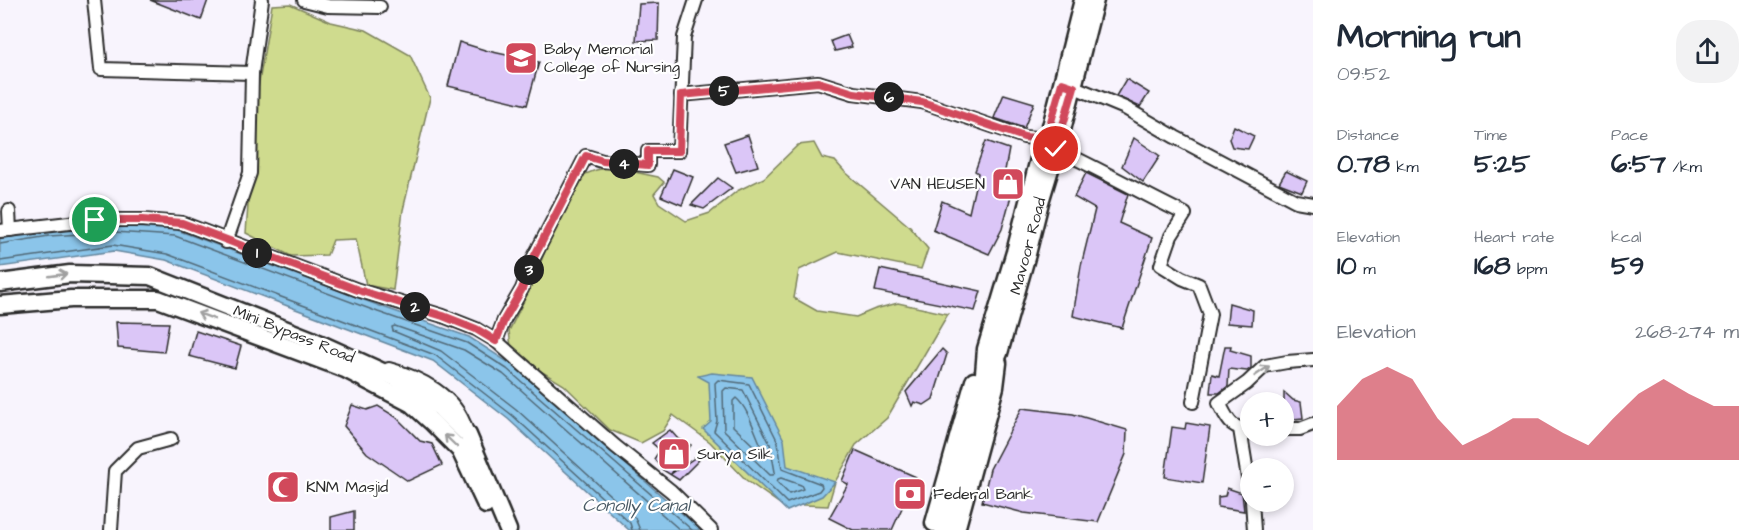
<!DOCTYPE html>
<meta charset="utf-8">
<style>
:root{--surface:#fff;--page:#f2f2f3;--text:#1f2937;--muted:#747a83;--accent:#d1495b}
body{margin:0;font-family:"Architects Daughter",sans-serif;background:var(--page);color:var(--text);height:100vh;display:flex;flex-direction:column;font-size:22px;white-space:nowrap}
*{box-sizing:border-box;margin:0}
p{font-size:20px;color:var(--muted)}
.icon{flex:none;width:33px;height:33px;fill:none;stroke:currentColor;stroke-width:2;stroke-linecap:round;stroke-linejoin:round}
.map{position:relative;flex:1;overflow:hidden}
.drawer{display:flex;flex-direction:column;background:var(--surface);width:450px}
.drawer>*{flex:none}
.controls{position:absolute;left:1240px;top:392px;display:grid;gap:12px}
.controls a{display:grid;place-items:center;width:54px;height:54px;border-radius:50%;background:var(--surface);box-shadow:0 3px 9px #0003;font-size:30px}
.pin{position:absolute;display:grid;place-items:center;width:51px;height:51px;color:#fff;margin:-26px;border:3px solid #fff;border-radius:50%;box-shadow:0 2px 6px #0007}
.km{position:absolute;width:30px;height:30px;margin:-15px;border-radius:50%;background:#222;color:#fff;font-size:16px;line-height:30px;text-align:center}
.round{display:grid;place-items:center;flex:none;width:63px;height:63px;border-radius:24px;background:var(--page)}
.summary{display:flex;align-items:center;justify-content:space-between;height:102px;padding:0 24px}
h1{font-size:33px;font-weight:800;line-height:45px}
.stats{display:grid;grid-template-columns:repeat(3,1fr);gap:9px;height:102px;padding:6px 24px}
.stats div{display:grid;align-content:center}
.stats b{font-size:26px;font-weight:800}
.stats small{font-size:16px;font-weight:400}
.stats p{font-size:16px}
.chart{height:168px;padding:12px 24px}
.chart p{display:flex;justify-content:space-between}
.chart svg{width:100%;height:108px;margin-top:6px;fill:var(--accent);opacity:.7}
main{display:flex;flex:1;min-height:0}
.map>svg:first-child{display:block}
.green{fill:#cfdb8e;stroke:#7d835c;stroke-width:1.5}
.water{fill:#8bc5ea;stroke:#65879e;stroke-width:1.5}
.lines{fill:none;stroke-linecap:round;stroke-linejoin:round}
.shore{stroke:#516977;stroke-width:1.5}
.building{fill:#dbc6f7;stroke:#2b2b2b;stroke-width:1.5}
.minor-casing{stroke:#2b2b2b;stroke-width:16}
.major-casing{stroke:#2b2b2b;stroke-width:21}
.minor{stroke:#fff;stroke-width:12}
.major{stroke:#fff;stroke-width:16}
.oneway{stroke:#a0a0a0}
.route-casing{stroke:#fff;stroke-width:12}
.route{stroke:#d1495b;stroke-width:8}
.labels{text-anchor:middle;dominant-baseline:central;stroke-width:4.5;stroke-linejoin:round;paint-order:stroke}
.poi-label{font-size:16px;fill:#2b2b2b;stroke:#fff;text-anchor:start}
.street-label{font-size:16px;fill:#2b2b2b;stroke:#fff}
.water-label{font-size:18px;font-style:italic;fill:#485964;stroke:#fff}
</style>
<main>
<div class="map">
<svg width="1313" height="530" viewBox="0 0 1313 530">
<rect width="100%" height="100%" fill="#f8f4fd"/>
<filter id="ink" filterUnits="userSpaceOnUse"><feTurbulence type="fractalNoise" baseFrequency=".0167" numOctaves="2"/><feDisplacementMap in="SourceGraphic" scale="12" xChannelSelector="R" yChannelSelector="G"/><feConvolveMatrix kernelMatrix="1 2 1 2 8 2 1 2 1" color-interpolation-filters="sRGB"/></filter>
<g filter="url(#ink)">
<!-- green -->
<g class="green">
<polygon points="290,4 331,22 366,30 410,55 430,98 403,210 393,290 366,285 356,239 333,240 327,255 291,256 246,233 255,107 272,5"/>
<polygon points="814,143 822,158 835,161 844,171 910,227 928,249 921,269 838,252 799,270 794,298 817,311 856,317 875,309 898,303 948,314 887,418 856,445 835,482 828,506 780,504 746,480 710,442 673,415 663,431 641,443 610,430 564,385 539,370 511,347 509,331 532,284 557,221 583,175 596,170 611,167 658,177 664,182 654,194 659,203 686,221 710,213 737,191 764,178 798,145"/>
</g>
<!-- water -->
<g class="water">
<polygon points="114,226 177,230 380,306 469,337 511,364 701,530 629,530 508,419 433,361 166,260 114,251 0,267 0,238 48,230"/>
<polygon points="712,373 752,377 784,440 787,466 835,482 822,496 787,511 703,429 711,422 709,382 698,376"/>
</g>
<g class="lines">
<!-- shore -->
<g class="shore">
<polyline points="0,244 49,236 114,232 175,236 378,312 467,343 507,369 692,530"/>
<polyline points="0,261 113,245 167,254 435,355 512,415 630,523 632,530"/>
<polygon points="718,380 749,384 778,442 782,469 821,484 822,487 819,491 787,503 714,431 717,421 715,383"/>
<polygon points="726,388 743,390 770,444 775,472 773,475 770,475 724,430 723,391"/>
<path d="M736 398C748 408 754 430 761 445L759 449 756 448 733 426V401Z"/>
<polygon points="781,478 801,485 803,489 789,494 777,482 778,479"/>
<polyline points="640,530 635,518 516,409 441,351 393,331 392,327 395,326 464,350 503,374 680,530"/>
</g>
</g>
<!-- building -->
<g class="building">
<polygon points="150,0 208,0 201,20"/>
<polygon points="659,3 658,40 636,41 639,4"/>
<polygon points="847,35 852,47 835,51 831,41"/>
<polygon points="459,42 488,51 539,62 527,105 448,86"/>
<polygon points="1126,79 1149,93 1140,107 1116,96"/>
<polygon points="1004,94 1034,103 1024,128 994,118"/>
<polygon points="1234,126 1254,136 1248,149 1232,147 1229,139"/>
<polygon points="748,135 758,166 736,172 724,143"/>
<polygon points="1134,138 1160,156 1143,182 1122,166"/>
<polygon points="986,141 1009,149 1001,192 1011,196 1002,229 989,254 933,230 942,201 969,213 978,173 975,171"/>
<polygon points="673,169 693,177 682,205 661,196"/>
<polygon points="1286,171 1307,181 1302,192 1279,183"/>
<polygon points="1086,173 1128,194 1119,223 1152,238 1122,328 1073,316 1081,266 1095,209 1074,197"/>
<polygon points="718,178 732,188 704,209 691,205"/>
<polygon points="880,269 981,291 975,311 875,291"/>
<polygon points="1229,303 1253,310 1252,325 1227,323"/>
<polygon points="116,322 169,323 164,352 118,348"/>
<polygon points="196,331 241,346 235,368 189,356"/>
<polygon points="1225,346 1231,346 1230,350 1251,356 1251,368 1247,371 1229,369 1228,386 1219,393 1210,393 1212,374 1219,376"/>
<polygon points="942,349 947,354 933,399 924,405 914,402 912,406 906,392"/>
<polygon points="1284,392 1293,400 1301,402 1303,418 1284,420"/>
<polygon points="352,405 367,410 378,406 396,417 420,441 432,444 442,465 408,481 367,453 344,426"/>
<polygon points="1022,408 1073,414 1127,430 1126,454 1098,522 1024,513 982,502 990,469"/>
<polygon points="1186,423 1210,427 1202,483 1165,477 1172,427 1185,429"/>
<polygon points="670,430 678,439 691,445 671,474 696,457 699,460 679,480 663,470 654,459 660,450 652,443"/>
<polygon points="855,450 916,477 892,530 853,530 829,518 848,484 842,481"/>
<polygon points="1227,488 1242,493 1244,511 1218,507 1218,497 1225,496"/>
<polygon points="354,511 354,530 331,530 331,517"/>
</g>
<g class="lines">
<!-- minor casing -->
<g class="minor-casing">
<g id="minor">
<polyline points="94,0 101,69 252,73 262,0"/>
<polyline points="304,0 328,6 380,7"/>
<polyline points="696,0 684,37 679,151 648,151 648,165 602,161 586,156 533,259 522,289 504,320 496,341 615,446 671,491 711,530"/>
<polyline points="1067,84 1125,108 1175,137 1296,201 1313,204"/>
<polyline points="681,95 818,82 853,93 922,102 1024,137 1046,139"/>
<path d="M1056 149C1100 169 1141 193 1185 214L1171 236 1161 265 1182 278 1199 285 1210 314 1193 402"/>
<polyline points="9,211 10,230"/>
<polyline points="0,231 95,220 143,220 182,223 358,290 443,316 476,329 496,341"/>
<polyline points="226,242 250,173 252,73"/>
<path d="M389 369C420 377 456 396 466 429"/>
<polyline points="1240,429 1251,497"/>
<path d="M1251 429C1230 429 1228 420 1219 403L1247 383 1265 366 1287 362 1313 360"/>
<polyline points="1284,429 1300,429 1313,424"/>
<polyline points="1252,501 1254,530"/>
<polyline points="111,530 115,471 138,448 171,439"/>
</g>
</g>
<!-- major casing -->
<g class="major-casing">
<g id="major">
<polyline points="0,283 70,274 150,276 312,340 396,378 439,407 468,435 508,530"/>
<polyline points="0,305 71,299 158,299 345,369 412,404 433,423 460,450 486,505"/>
<polyline points="988,377 999,353 1027,254 1040,202 1063,126 1095,0"/>
<polyline points="934,523 974,381"/>
<polyline points="943,530 983,386 986,349 1015,252 1039,159 1052,123 1083,0"/>
<polyline points="956,530 995,387 998,363"/>
</g>
</g>
<!-- minor -->
<use href="#minor" class="minor"/>
<!-- major -->
<use href="#major" class="major"/>
</g>
<!-- one-way arrows -->
<defs><path id="oneway-shaft" d="M-6 0H5M1.5-3L5.5 0L1.5 3" fill="none" stroke-width="1.6" stroke-linecap="round" stroke-linejoin="round" transform="scale(1.5)"/></defs>
<g class="oneway">
<use href="#oneway-shaft" transform="translate(58 275) rotate(-8)"/>
<use href="#oneway-shaft" transform="translate(206 316) rotate(-159)"/>
<use href="#oneway-shaft" transform="translate(1262 371) rotate(-34)"/>
<use href="#oneway-shaft" transform="translate(451 441) rotate(-136)"/>
</g>
</g>
<g class="lines" filter="url(#ink)">
<!-- route casing -->
<g class="route-casing">
<polyline id="route" points="95,220 142,220 182,223 358,290 443,316 476,329 496,341 504,320 522,289 533,259 586,156 603,161 648,165 648,151 679,151 681,95 818,82 854,93 922,102 1024,137 1046,139 1062,83 1074,87 1056,149"/>
</g>
<!-- route -->
<use href="#route" class="route"/>
</g>
<!-- icons -->
<defs>
<g id="university-square" transform="scale(1.725)"><rect x="-9" y="-9" width="18" height="18" rx="4" fill="#d1495b" stroke="#fff"/><path d="M0-5L7-2L0 1L-7-2ZM-4 1L0 2.5L4 1V4Q0 6-4 4Z" fill="#fff"/></g>
<g id="shop-square" transform="scale(1.725)"><rect x="-9" y="-9" width="18" height="18" rx="4" fill="#d1495b" stroke="#fff"/><path d="M-5-2.5h2.3a2.7 3.5 0 0 1 5.4 0H5L5.5 6h-11ZM-1.5-2.5h3a1.5 2.3 0 0 0-3 0Z" fill="#fff"/></g>
<g id="mosque-square" transform="scale(1.725)"><rect x="-9" y="-9" width="18" height="18" rx="4" fill="#d1495b" stroke="#fff"/><path d="M3.5-4.9A6 6 0 1 0 3.5 4.9A5 5 0 1 1 3.5-4.9Z" fill="#fff"/></g>
<g id="bank-square" transform="scale(1.725)"><rect x="-9" y="-9" width="18" height="18" rx="4" fill="#d1495b" stroke="#fff"/><path d="M-6-4H6V4H-6ZM0-2.3a2.3 2.3 0 1 0 0 4.6a2.3 2.3 0 1 0 0-4.6Z" fill="#fff"/></g>
</defs>
<g fill-rule="evenodd">
<use href="#university-square" x="521" y="58"/>
<use href="#shop-square" x="1008" y="184"/>
<use href="#shop-square" x="674" y="454"/>
<use href="#mosque-square" x="283" y="487"/>
<use href="#bank-square" x="910" y="494"/>
</g>
<g class="labels">
<!-- poi labels -->
<g class="poi-label">
<text x="544" y="49">Baby Memorial<tspan x="544" dy="18">College of Nursing</tspan></text>
<text x="985" y="184" text-anchor="end">VAN HEUSEN</text>
<text x="697" y="454">Surya Silk</text>
<text x="306" y="487">KNM Masjid</text>
<text x="933" y="494">Federal Bank</text>
</g>
<!-- street labels -->
<g class="street-label">
<text transform="translate(1028 246) rotate(-75)">Mavoor Road</text>
<text transform="translate(294 334) rotate(22)">Mini Bypass Road</text>
</g>
<!-- water labels -->
<g class="water-label">
<text x="636" y="505">Conolly Canal</text>
</g>
</g>
</svg>
<div class="controls">
<a>+</a>
<a>−</a>
</div>
<div class="pin" style="left:95px;top:220px;background:#1e9e55"><svg class="icon" aria-label="arrive" viewBox="0 0 24 24"><path d="M6 21V4h12l-3 4 3 4H6"/></svg></div>
<div class="pin" style="left:1056px;top:149px;background:#d93025"><svg class="icon" aria-label="check" viewBox="0 0 24 24"><path d="M5 12l5 5 9-10"/></svg></div>
<b class="km" style="left:257px;top:253px">1</b>
<b class="km" style="left:415px;top:307px">2</b>
<b class="km" style="left:529px;top:270px">3</b>
<b class="km" style="left:624px;top:164px">4</b>
<b class="km" style="left:724px;top:91px">5</b>
<b class="km" style="left:889px;top:97px">6</b>
</div>
<section class="drawer">
<div class="summary"><div><h1>Morning run</h1><p>09:52</p></div><a class="round"><svg class="icon" aria-label="share" viewBox="0 0 24 24"><path d="M12 15V3M7 8l5-5 5 5M5 13v7h14v-7"/></svg></a></div>
<div class="stats">
<div><p>Distance</p><b>0.78<small> km</small></b></div>
<div><p>Time</p><b>5:25</b></div>
<div><p>Pace</p><b>6:57<small> /km</small></b></div>
</div>
<div class="stats">
<div><p>Elevation</p><b>10<small> m</small></b></div>
<div><p>Heart rate</p><b>168<small> bpm</small></b></div>
<div><p>kcal</p><b>59</b></div>
</div>
<div class="chart"><p><span>Elevation</span>268–274 m</p>
<svg viewBox="0 0 160 44" preserveAspectRatio="none"><path d="M0 44V22L10 11L20 6L30 11L40 27L50 38L60 33L70 27L80 27L90 33L100 38L110 27L120 17L130 11L140 17L150 22L160 22V44z"/></svg>
</div>
</section>
</main>
